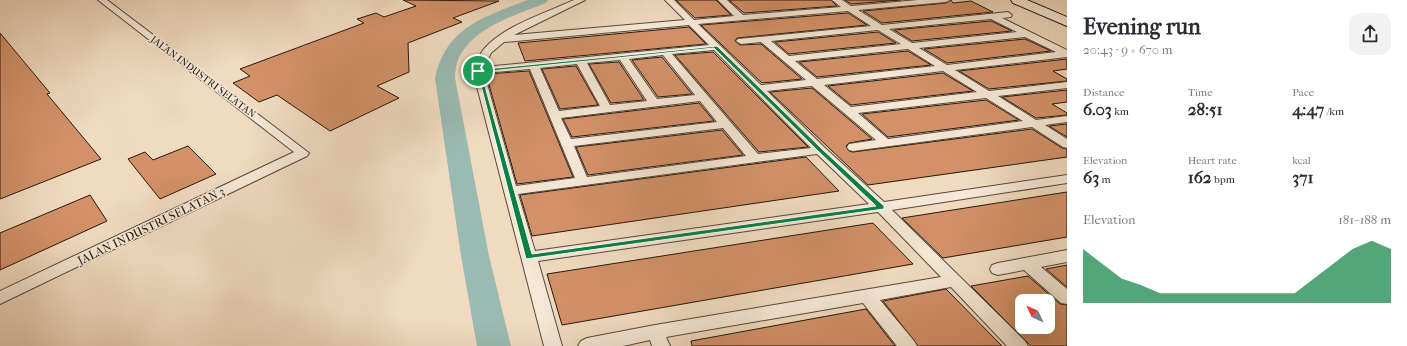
<!DOCTYPE html>
<meta charset="utf-8">
<style>
:root{--surface:#fff;--page:#f2f2f3;--text:#2b2b33;--muted:#7c7c81;--accent:#0b8043}
body{margin:0;font-family:"IM FELL French Canon",serif;background:var(--page);color:var(--text);height:100vh;display:flex;flex-direction:column;font-size:15px;white-space:nowrap}
*{box-sizing:border-box;margin:0}
p{font-size:13px;color:var(--muted)}
.icon{flex:none;width:22px;height:22px;fill:none;stroke:currentColor;stroke-width:2;stroke-linecap:round;stroke-linejoin:round}
.map{position:relative;flex:1;overflow:hidden}
.drawer{display:flex;flex-direction:column;background:var(--surface);width:340px}
.drawer>*{flex:none}
.needle{width:26px;rotate:314deg}
.tools{position:absolute;left:1015px;top:294px;display:grid;gap:8px}
.tools a{display:grid;place-items:center;width:40px;height:40px;border-radius:8px;background:var(--surface);box-shadow:0 4px 16px #0002;font-size:20px}
.pin{position:absolute;display:grid;place-items:center;width:34px;height:34px;color:#fff;margin:-17px;border:2px solid #fff;border-radius:50%;box-shadow:0 1px 4px #0007}
.round{display:grid;place-items:center;flex:none;width:42px;height:42px;border-radius:12px;background:var(--page)}
.summary{display:flex;align-items:center;justify-content:space-between;height:68px;padding:0 16px}
h1{font-size:22px;font-weight:700;line-height:30px}
.metrics{display:grid;grid-template-columns:repeat(3,1fr);gap:6px;height:68px;padding:4px 16px}
.metrics div{display:grid;align-content:center}
.metrics b{font-size:17px;font-weight:700}
.metrics small{font-size:11px;font-weight:400}
.metrics p{font-size:11px}
.chart{height:112px;padding:8px 16px}
.chart p{display:flex;justify-content:space-between}
.chart svg{width:100%;height:72px;margin-top:4px;fill:var(--accent);opacity:.7}
main{display:flex;flex:1;min-height:0}
.map>svg:first-child{display:block}
.lines{fill:none;stroke-linecap:round;stroke-linejoin:round}
.river{fill:#9abbb3;fill-rule:evenodd}
.building{fill:#d39168;stroke:#241710;fill-rule:evenodd}
.street-casing{stroke:#57483c;stroke-width:2}
.secondary-casing{stroke:#241710;stroke-width:2}
.street{fill:#f5e8d6;fill-rule:evenodd}
.secondary{fill:#f5e8d6;fill-rule:evenodd}
.route{fill:#0b8043;stroke:#fff;fill-rule:evenodd}
.labels{text-anchor:middle;dominant-baseline:central;stroke-width:3;stroke-linejoin:round;paint-order:stroke}
.far-street-label{font-size:10px;fill:#241710;stroke:#f5e8d6}
.street-label{font-size:12px;fill:#241710;stroke:#f5e8d6}
</style>
<main>
<div class="map">
<svg width="1067" height="346" viewBox="0 0 1067 346">
<rect width="100%" height="100%" fill="#f0dbc0"/>
<filter id="stains"><feTurbulence type="fractalNoise" baseFrequency=".005" numOctaves="4"/><feColorMatrix values="0 0 0 0 .2 0 0 0 0 .09 0 0 0 0 .02 0 0 0 .5 -.17"/></filter>
<radialGradient id="worn" r=".72"><stop offset=".6" stop-color="#630" stop-opacity="0"/><stop offset="1" stop-color="#630" stop-opacity=".3"/></radialGradient>
<g class="lines">
<!-- river -->
<path class="river" d="M528 0H548L546 3C516 15 472 27 458 60 456 65 455 72 455 78L489 256 511 346H477L461 256 435 78C446 27 484 17 528 0Z"/>
</g>
<!-- building -->
<g class="building">
<polygon points="403,0 499,1 453,18 462,22 408,43 409,72 377,86 399,98 330,131 277,95 259,102 233,83 250,76 240,69 364,23 357,19 376,13 384,17 416,6"/>
<polygon points="676,0 716,0 731,15 695,18"/>
<polygon points="729,0 831,0 837,6 744,13"/>
<polygon points="845,0 901,0 851,4"/>
<polygon points="951,0 953,3 971,1 993,12 882,23 863,11 946,3"/>
<polygon points="848,13 867,25 737,38 735,41 740,45 761,44 802,79 762,83 701,25"/>
<polygon points="991,21 1012,31 912,41 894,30"/>
<polygon points="689,27 706,44 525,61 518,43"/>
<polygon points="878,32 896,43 789,54 775,42"/>
<polygon points="0,33 50,93 47,94 101,159 0,199"/>
<polygon points="1025,39 1051,51 947,63 924,49"/>
<polygon points="908,51 931,65 817,77 799,62"/>
<polygon points="713,52 808,147 759,152 675,55"/>
<polygon points="662,57 692,94 658,97 632,60"/>
<polygon points="1067,59 1067,69 1053,71 1067,79 1067,81 989,89 959,71"/>
<polygon points="619,62 644,100 611,103 589,64"/>
<polygon points="576,66 598,105 560,109 542,69"/>
<polygon points="529,71 573,177 517,184 486,74"/>
<polygon points="943,73 973,91 851,105 828,86"/>
<polygon points="812,88 872,139 849,143 846,146 849,151 853,152 1032,129 1062,148 1067,149 1067,157 868,185 770,92"/>
<polygon points="1067,90 1067,102 1052,104 1067,113 1067,115 1036,118 1002,97"/>
<polygon points="986,100 1019,120 888,137 862,114"/>
<polygon points="699,103 714,121 572,137 563,119"/>
<polygon points="1067,124 1067,137 1049,126"/>
<polygon points="722,130 743,155 588,175 576,147"/>
<polygon points="188,146 216,174 160,199 128,159 145,152 153,160"/>
<polygon points="806,157 839,191 532,236 520,195"/>
<polygon points="1067,192 1067,237 943,258 902,218"/>
<polygon points="90,195 107,221 0,270 0,233"/>
<polygon points="873,223 913,264 562,325 547,274"/>
<polygon points="1067,265 1067,287 1046,269"/>
<path d="M1028 276 1060 304 1067 305V346H1031L971 286ZM1022 301H1048V327H1022Z"/>
<polygon points="946,289 948,291 1002,346 918,346 883,301"/>
<polygon points="866,309 895,346 692,346 691,341"/>
</g>
<g class="lines">
<!-- street casing -->
<g class="street-casing">
<g id="street">
<polygon points="98,0 107,0 309,153 307,156 0,304 0,291 294,152"/>
<path d="M574 0H585L514 35 685 20 665 0H674L694 20 734 16 718 0H727L743 15 841 7 832 0H842L851 6 918 0H950L946 2 858 10 882 25 1008 12 1012 15 1011 17 1002 18 1067 50V57L955 70 989 91 1067 82V88L998 96 1036 120 1067 116V122L1045 125 1067 139V148L1063 147 1032 127 853 151 849 150 847 147 849 144 876 140 812 86 767 91 824 147 884 202 1067 175V183L892 210 1025 341 1028 346H1007L951 287 880 300 914 341 917 346H897L863 303 666 337 670 346H652L650 340 623 346H578L581 341 587 338 655 325 941 277 878 212 538 261 562 346H544L473 71C476 64 479 55 484 49 505 25 546 13 574 0ZM848 11 871 26 738 39 736 41 741 44 761 42 806 80 761 85 698 24ZM991 19 1017 32 912 43 889 29ZM689 25 709 45 484 67 491 53 504 42ZM878 30 901 44 789 56 771 41ZM1025 37 1056 52 947 65 919 48ZM908 49 935 66 817 79 795 61ZM714 50 811 148 758 154 672 54ZM663 55 695 95 657 99 629 59ZM620 60 647 101 610 105 587 63ZM577 64 600 106 559 111 540 68ZM530 69 575 178 516 186 484 73ZM943 71 977 92 851 107 824 85ZM986 98 1023 121 888 139 858 113ZM700 101 717 122 571 139 561 118ZM723 128 746 156 587 177 574 146ZM817 154 869 204 535 251 518 194Z"/>
<polygon points="1067,250 1067,262 1041,267 1067,289 1067,304 1061,303 1024,270 998,275 992,273 990,269 992,265 998,263"/>
</g>
</g>
<!-- secondary casing -->
<g class="secondary-casing">
<polygon id="secondary" points="1011,0 1027,0 1067,17 1067,26 1013,3"/>
</g>
<!-- street -->
<use href="#street" class="street"/>
<!-- secondary -->
<use href="#secondary" class="secondary"/>
</g>
<!-- route -->
<path class="route" d="M717 46 822 149 884 206V209L526 259 477 70ZM714 48 818 151 876 206 532 254 481 72Z"/>
<g class="labels">
<!-- far-street labels -->
<g class="far-street-label">
<text transform="translate(203 77) rotate(37)">JALAN INDUSTRI SELATAN</text>
</g>
<!-- street labels -->
<g class="street-label">
<text transform="translate(151 226) rotate(-26)">JALAN INDUSTRI SELATAN 3</text>
</g>
</g>
<rect width="100%" height="100%" filter="url(#stains)"/>
<rect width="100%" height="100%" fill="url(#worn)"/>
</svg>
<div class="tools">
<a><svg class="needle" viewBox="-14 -14 28 28"><path d="M0-13l5 13h-10z" fill="#e53935"/><path d="M0 13l5-13h-10z" fill="#7c7c81"/></svg></a>
</div>
<div class="pin" style="left:478px;top:71px;background:#1e9e55"><svg class="icon" aria-label="arrive" viewBox="0 0 24 24"><path d="M6 21V4h12l-3 4 3 4H6"/></svg></div>
</div>
<section class="drawer">
<div class="summary"><div><h1>Evening run</h1><p>20:43 · 9 × 670 m</p></div><a class="round"><svg class="icon" aria-label="share" viewBox="0 0 24 24"><path d="M12 15V3M7 8l5-5 5 5M5 13v7h14v-7"/></svg></a></div>
<div class="metrics">
<div><p>Distance</p><b>6.03<small> km</small></b></div>
<div><p>Time</p><b>28:51</b></div>
<div><p>Pace</p><b>4:47<small> /km</small></b></div>
</div>
<div class="metrics">
<div><p>Elevation</p><b>63<small> m</small></b></div>
<div><p>Heart rate</p><b>162<small> bpm</small></b></div>
<div><p>kcal</p><b>371</b></div>
</div>
<div class="chart"><p><span>Elevation</span>181–188 m</p>
<svg viewBox="0 0 160 44" preserveAspectRatio="none"><path d="M0 44V11L10 20L20 29L30 33L40 38L50 38L60 38L70 38L80 38L90 38L100 38L110 38L120 29L130 20L140 11L150 6L160 11V44z"/></svg>
</div>
</section>
</main>
